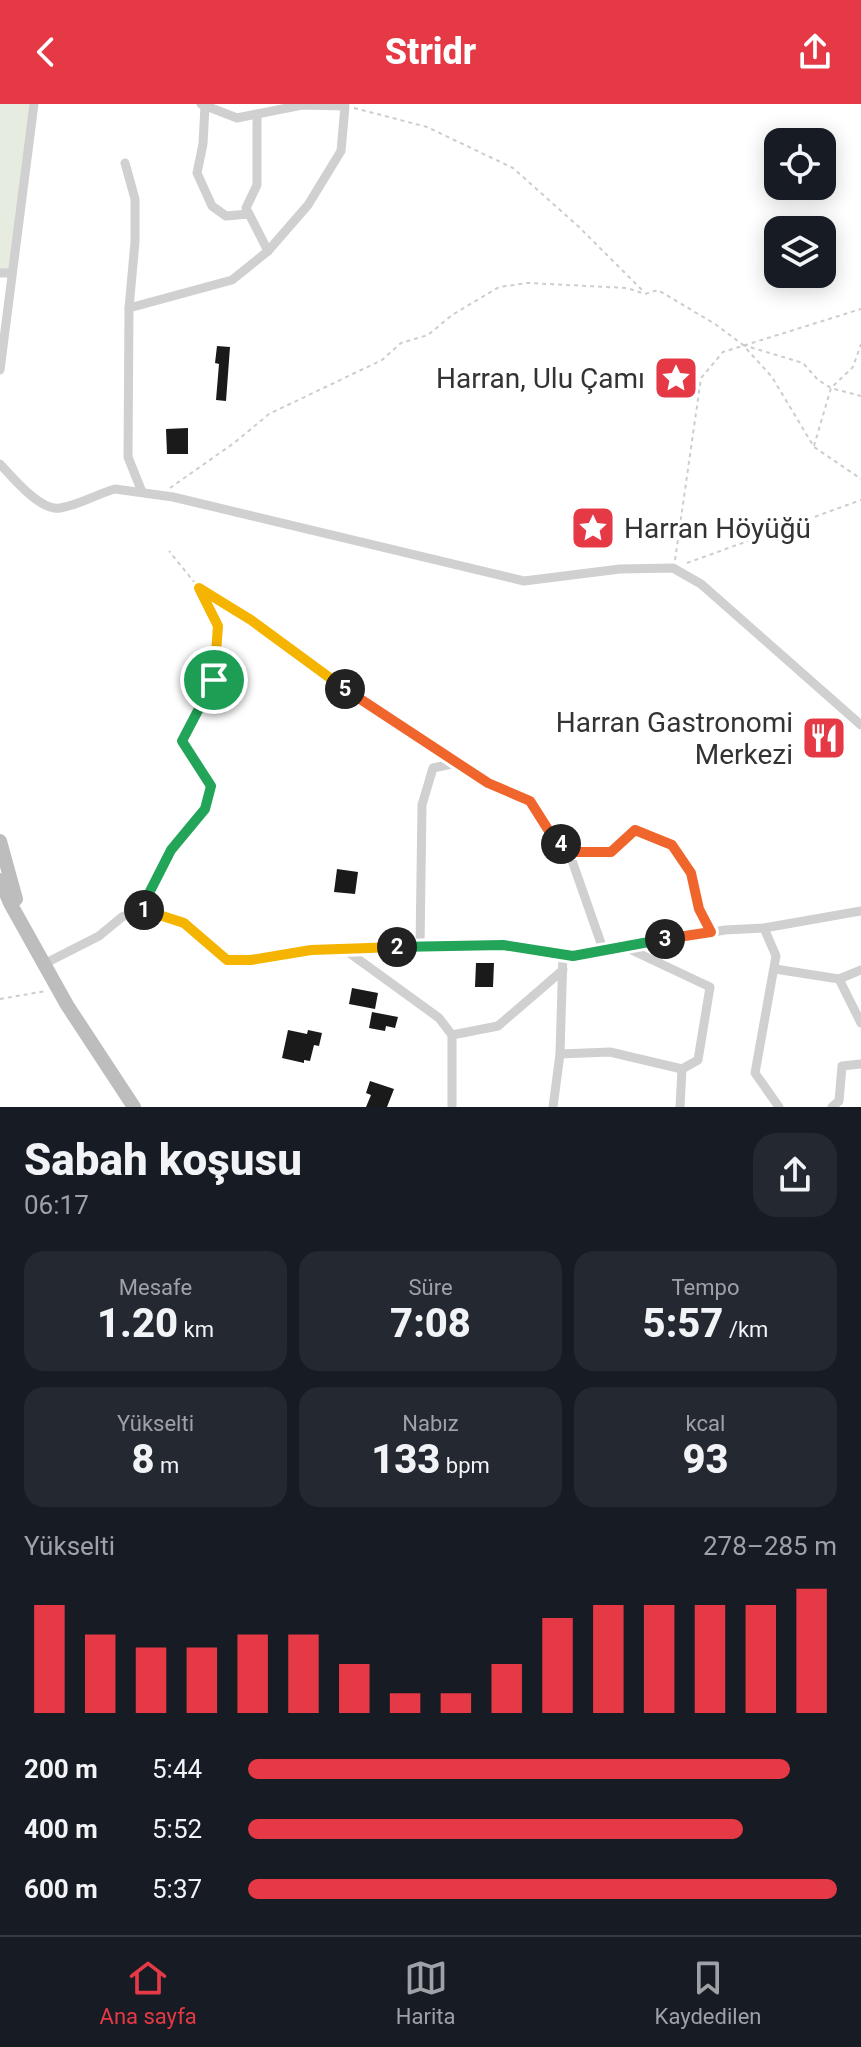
<!DOCTYPE html>
<html lang="tr">
<meta charset="utf-8">
<style>
:root{--surface:#171b24;--page:#242831;--text:#f1f3f6;--muted:#9ea1a6;--line:#363941;--accent:#e63946}
body{margin:0;font-family:Roboto,sans-serif;background:var(--page);color:var(--text);height:100vh;display:flex;flex-direction:column;font-size:30px;white-space:nowrap}
*{box-sizing:border-box;margin:0}
p{font-size:26px;color:var(--muted)}
.icon{flex:none;width:44px;height:44px;fill:none;stroke:currentColor;stroke-width:2;stroke-linecap:round;stroke-linejoin:round}
.map{position:relative;height:1003px;overflow:hidden}
.panel{display:flex;flex-direction:column;background:var(--surface);flex:1}
.panel>*{flex:none}
.fabs{position:absolute;left:764px;top:24px;display:grid;gap:16px}
.fabs a{display:grid;place-items:center;width:72px;height:72px;border-radius:16px;background:var(--surface);box-shadow:0 4px 20px #0003;font-size:40px}
.pin{position:absolute;display:grid;place-items:center;width:68px;height:68px;color:#fff;margin:-34px;border:4px solid #fff;border-radius:50%;box-shadow:0 2px 8px #0007}
.km{position:absolute;width:40px;height:40px;margin:-20px;border-radius:50%;background:#222;color:#fff;font-size:22px;line-height:40px;text-align:center}
.round{display:grid;place-items:center;flex:none;width:84px;height:84px;border-radius:24px;background:var(--page)}
.summary{display:flex;align-items:center;justify-content:space-between;height:136px;padding:0 24px}
h1{font-size:44px;font-weight:800;line-height:60px}
.stats{display:grid;grid-template-columns:repeat(3,1fr);gap:12px;height:136px;padding:8px 24px}
.stats div{display:grid;align-content:center;border-radius:20px;background:var(--page);text-align:center}
.stats b{font-size:40px;font-weight:800}
.stats small{font-size:22px;font-weight:400}
.stats p{font-size:22px}
.chart{height:224px;padding:16px 24px}
.chart p{display:flex;justify-content:space-between}
.chart svg{width:100%;height:144px;margin-top:8px;stroke:var(--accent);stroke-width:6}
ul{padding:0 24px;list-style:none;font-size:26px}
li{display:grid;grid-template-columns:128px 96px 1fr;align-items:center;height:60px}
li i{height:20px;border-radius:10px;background:var(--accent)}
header{display:flex;justify-content:space-between;align-items:center;height:104px;padding:0 24px;background:var(--accent);color:#fff;font-size:36px;font-weight:800}
.tabs{display:flex;justify-content:space-around;align-items:center;height:112px;border-top:2px solid var(--line);background:var(--surface);font-size:22px;color:var(--muted)}
.tabs a{display:grid;justify-items:center;gap:4px}
.tabs .current{color:var(--accent)}
.map>svg:first-child{display:block}
.green{fill:#e6ecdf}
.building{fill:#1a1a1a}
.lines{fill:none;stroke-linecap:round;stroke-linejoin:round}
.path{stroke:#cdcdcd;stroke-width:2;stroke-dasharray:4 4;stroke-linecap:butt}
.minor{stroke:#d0d0d0;stroke-width:9}
.secondary{stroke:#bdbdbd;stroke-width:14}
.split-1-casing{stroke:#fff;stroke-width:16}
.split-2-casing{stroke:#fff;stroke-width:16}
.split-3-casing{stroke:#fff;stroke-width:16}
.split-4-casing{stroke:#fff;stroke-width:16}
.split-5-casing{stroke:#fff;stroke-width:16}
.split-6-casing{stroke:#fff;stroke-width:16}
.split-1{stroke:#22a559;stroke-width:10}
.split-2{stroke:#f5b400;stroke-width:10}
.split-3{stroke:#22a559;stroke-width:10}
.split-4{stroke:#f0652b;stroke-width:10}
.split-5{stroke:#f0652b;stroke-width:10}
.split-6{stroke:#f5b400;stroke-width:10}
.labels{text-anchor:middle;dominant-baseline:central;stroke-width:8;stroke-linejoin:round;paint-order:stroke}
.poi-label{font-size:28px;fill:#333;stroke:#fff;text-anchor:end}
</style>
<header><svg class="icon" aria-label="back" viewBox="0 0 24 24"><path d="M15 5l-7 7 7 7"/></svg>Stridr<svg class="icon" aria-label="share" viewBox="0 0 24 24"><path d="M12 15V3M7 8l5-5 5 5M5 13v7h14v-7"/></svg></header>
<div class="map">
<svg width="861" height="1003" viewBox="0 0 861 1003">
<rect width="100%" height="100%" fill="#fff"/>
<!-- green -->
<polygon class="green" points="0,0 34,0 12,169 0,169"/>
<!-- building -->
<g class="building">
<polygon points="217,242 230,243 226,297 216,296 219,260 215,259"/>
<polygon points="188,324 188,350 167,350 166,325"/>
<polygon points="337,765 358,768 355,790 334,788"/>
<polygon points="476,859 494,859 493,883 475,883"/>
<polygon points="352,884 378,889 375,905 349,900"/>
<polygon points="372,908 398,913 395,924 386,922 385,927 369,924"/>
<polygon points="288,926 307,930 308,926 322,929 319,942 314,941 310,957 304,956 304,959 282,954"/>
<polygon points="370,977 394,985 387,1003 366,1003 371,991 366,989"/>
</g>
<g class="lines">
<!-- path -->
<g class="path">
<polyline points="354,4 427,23 513,64 579,123 643,187"/>
<polyline points="743,241 803,259 818,276 831,284 861,292"/>
<polyline points="814,342 831,284 853,263 861,240"/>
<polyline points="170,384 234,339 269,310 382,256 401,239 428,231 452,211 499,183 528,179 627,184 645,190 658,186 715,220 742,240 772,273 814,343 861,375"/>
<polyline points="675,456 701,274 723,248 861,205"/>
<polyline points="687,459 861,396"/>
<polyline points="200,484 251,516 338,580 446,652"/>
<polyline points="145,798 171,746 205,705 211,682 182,637 214,576 218,522 199,484 169,447"/>
<polyline points="0,895 46,887"/>
</g>
<!-- minor -->
<g class="minor">
<polyline points="205,2 203,40 197,69 212,102 226,112 249,110"/>
<polyline points="257,10 257,81 246,104 268,147"/>
<polyline points="125,59 135,95 135,138 129,204"/>
<polyline points="0,169 12,169"/>
<polyline points="0,266 34,0"/>
<path d="M0 360C12 373 41 408 60 404 79 401 97 390 115 385L173 393 524 477 620 465 673 464 701 480 861 621"/>
<polyline points="142,388 128,353 129,204 232,176 268,147 308,101 341,47 345,2 302,1 237,14 201,0"/>
<polyline points="569,748 603,845"/>
<polyline points="764,824 776,852 755,969 779,1003"/>
<polyline points="420,843 422,701 433,664 456,659 488,679 530,697 549,727 569,748 611,748 635,726 672,741 691,769 699,805 711,828"/>
<polyline points="344,845 439,914 452,931 452,1003"/>
<polyline points="44,860 99,832 122,813 141,805 184,819 227,856 251,856 311,846 503,841 573,852 725,826 764,824 861,807"/>
<polyline points="775,865 839,875 861,866"/>
<polyline points="839,875 861,919"/>
<polyline points="452,931 498,922 563,866"/>
<polyline points="560,950 610,948 682,965 698,956 710,883 623,842"/>
<polyline points="553,1003 560,950 563,850"/>
<polyline points="680,1003 682,965"/>
<polyline points="832,1003 839,997 842,962 861,960"/>
</g>
<!-- secondary -->
<g class="secondary">
<polyline points="0,737 16,795"/>
<polyline points="0,776 10,799 67,901 134,1003"/>
</g>
</g>
<g class="lines">
<!-- split-1 casing -->
<g class="split-1-casing">
<polyline id="split-1" points="144,806 141,805 171,746 205,705 211,682 182,637 214,576"/>
</g>
<!-- split-2 casing -->
<g class="split-2-casing">
<polyline id="split-2" points="144,806 184,819 227,856 251,856 311,846 397,843"/>
</g>
<!-- split-3 casing -->
<g class="split-3-casing">
<polyline id="split-3" points="397,843 503,841 573,852 665,835"/>
</g>
<!-- split-4 casing -->
<g class="split-4-casing">
<polyline id="split-4" points="561,740 569,748 611,748 635,726 672,741 691,769 699,805 711,828 665,835"/>
</g>
<!-- split-5 casing -->
<g class="split-5-casing">
<polyline id="split-5" points="345,585 488,679 530,697 549,727 561,740"/>
</g>
<!-- split-6 casing -->
<g class="split-6-casing">
<polyline id="split-6" points="214,576 218,522 199,484 251,516 345,585"/>
</g>
<!-- split-1 -->
<use href="#split-1" class="split-1"/>
<!-- split-2 -->
<use href="#split-2" class="split-2"/>
<!-- split-3 -->
<use href="#split-3" class="split-3"/>
<!-- split-4 -->
<use href="#split-4" class="split-4"/>
<!-- split-5 -->
<use href="#split-5" class="split-5"/>
<!-- split-6 -->
<use href="#split-6" class="split-6"/>
</g>
<!-- icons -->
<defs>
<g id="sight-square" transform="scale(2.3)"><rect x="-9" y="-9" width="18" height="18" rx="4" fill="#e63946" stroke="#fff"/><path d="M0-6L1.8-2.2L6-1.7L2.9 1.2L3.7 5.4L0 3.3L-3.7 5.4L-2.9 1.2L-6-1.7L-1.8-2.2Z" fill="#fff"/></g>
<g id="restaurant-square" transform="scale(2.3)"><rect x="-9" y="-9" width="18" height="18" rx="4" fill="#e63946" stroke="#fff"/><path d="M-5-6h1v4h1v-4h1v4h1v-4h1v5L-1.5 .5V6h-2V.5L-5-1ZM5-6V6H3V1.5H1.5Q1.5-4 5-6Z" fill="#fff"/></g>
</defs>
<g fill-rule="evenodd">
<use href="#sight-square" x="676" y="274"/>
<use href="#sight-square" x="593" y="424"/>
<use href="#restaurant-square" x="824" y="634"/>
</g>
<g class="labels">
<!-- poi labels -->
<g class="poi-label">
<text x="645" y="274">Harran, Ulu Çamı</text>
<text x="624" y="424" text-anchor="start">Harran Höyüğü</text>
<text x="793" y="618">Harran Gastronomi<tspan x="793" dy="32">Merkezi</tspan></text>
</g>
</g>
</svg>
<div class="fabs">
<a><svg class="icon" aria-label="locate" viewBox="0 0 24 24"><circle cx="12" cy="12" r="6"/><path d="M12 2v4M12 18v4M2 12h4M18 12h4"/></svg></a>
<a><svg class="icon" aria-label="layers" viewBox="0 0 24 24"><path d="M12 4l9 5-9 5-9-5zM3 14l9 5 9-5"/></svg></a>
</div>
<div class="pin" style="left:214px;top:576px;background:#1e9e55"><svg class="icon" aria-label="arrive" viewBox="0 0 24 24"><path d="M6 21V4h12l-3 4 3 4H6"/></svg></div>
<b class="km" style="left:144px;top:806px">1</b>
<b class="km" style="left:397px;top:843px">2</b>
<b class="km" style="left:665px;top:835px">3</b>
<b class="km" style="left:561px;top:740px">4</b>
<b class="km" style="left:345px;top:585px">5</b>
</div>
<section class="panel">
<div class="summary"><div><h1>Sabah koşusu</h1><p>06:17</p></div><a class="round"><svg class="icon" aria-label="share" viewBox="0 0 24 24"><path d="M12 15V3M7 8l5-5 5 5M5 13v7h14v-7"/></svg></a></div>
<div class="stats">
<div><p>Mesafe</p><b>1.20<small> km</small></b></div>
<div><p>Süre</p><b>7:08</b></div>
<div><p>Tempo</p><b>5:57<small> /km</small></b></div>
</div>
<div class="stats">
<div><p>Yükselti</p><b>8<small> m</small></b></div>
<div><p>Nabız</p><b>133<small> bpm</small></b></div>
<div><p>kcal</p><b>93</b></div>
</div>
<div class="chart"><p><span>Yükselti</span>278–285 m</p>
<svg viewBox="0 0 160 44" preserveAspectRatio="none"><path d="M5 44V11M15 44V20M25 44V24M35 44V24M45 44V20M55 44V20M65 44V29M75 44V38M85 44V38M95 44V29M105 44V15M115 44V11M125 44V11M135 44V11M145 44V11M155 44V6"/></svg>
</div>
<ul>
<li><b>200 m</b>5:44<i style="width:92%"></i></li>
<li><b>400 m</b>5:52<i style="width:84%"></i></li>
<li><b>600 m</b>5:37<i style="width:100%"></i></li>
</ul>
</section>
<nav class="tabs">
<a class="current"><svg class="icon" aria-label="home" viewBox="0 0 24 24"><path d="M3 11l9-7 9 7M6 9v11h12V9"/></svg>Ana sayfa</a>
<a><svg class="icon" aria-label="map" viewBox="0 0 24 24"><path d="M3 6l6-2 6 2 6-2v14l-6 2-6-2-6 2zM9 4v14M15 6v14"/></svg>Harita</a>
<a><svg class="icon" aria-label="saved" viewBox="0 0 24 24"><path d="M7 4h10v16l-5-4-5 4z"/></svg>Kaydedilen</a>
</nav>
